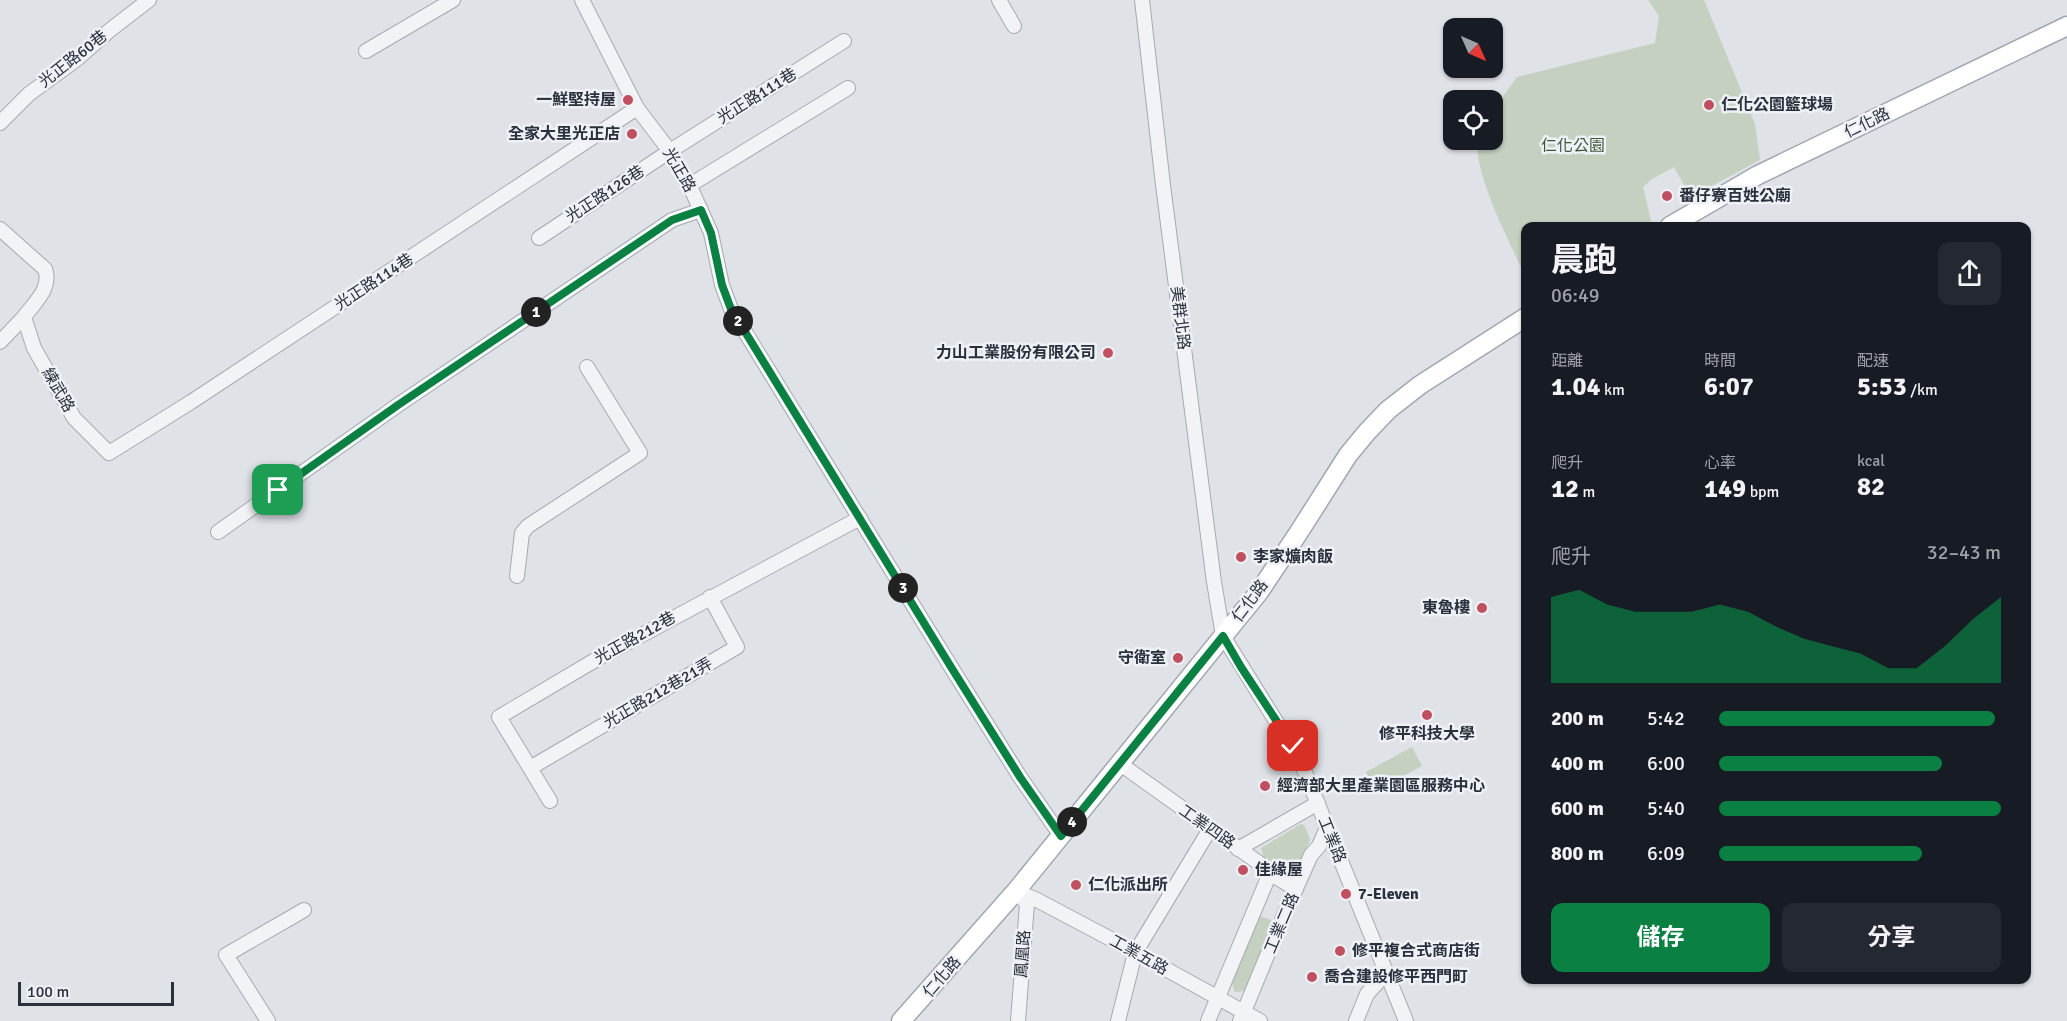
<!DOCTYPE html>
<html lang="zh-TW">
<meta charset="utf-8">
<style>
:root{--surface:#171b24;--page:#242831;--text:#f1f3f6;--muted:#9ea1a6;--accent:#0b8043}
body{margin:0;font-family:Signika,"Noto Sans TC",sans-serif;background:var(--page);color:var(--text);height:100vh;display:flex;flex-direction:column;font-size:22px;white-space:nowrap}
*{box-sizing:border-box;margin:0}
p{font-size:20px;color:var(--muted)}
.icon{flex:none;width:33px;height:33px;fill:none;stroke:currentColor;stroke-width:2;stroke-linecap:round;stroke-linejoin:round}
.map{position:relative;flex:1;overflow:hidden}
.sheet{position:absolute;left:1521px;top:222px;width:510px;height:762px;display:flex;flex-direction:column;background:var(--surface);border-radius:12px;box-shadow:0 2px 4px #0004}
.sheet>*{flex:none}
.needle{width:39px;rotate:135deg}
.buttons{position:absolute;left:1443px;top:18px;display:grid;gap:12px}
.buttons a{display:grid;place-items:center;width:60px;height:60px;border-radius:12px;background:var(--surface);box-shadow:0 2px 4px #0004;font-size:30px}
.scale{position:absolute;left:18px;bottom:15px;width:156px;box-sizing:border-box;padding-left:6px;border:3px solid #2a303c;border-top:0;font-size:16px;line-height:21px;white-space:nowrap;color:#2a303c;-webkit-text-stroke:4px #eef1f5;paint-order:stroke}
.pin{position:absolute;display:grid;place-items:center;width:51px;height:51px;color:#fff;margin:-26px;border-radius:12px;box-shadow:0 3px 9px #0006}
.km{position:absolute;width:30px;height:30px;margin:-15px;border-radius:50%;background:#222;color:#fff;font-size:16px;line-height:30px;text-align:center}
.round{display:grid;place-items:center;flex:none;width:63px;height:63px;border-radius:12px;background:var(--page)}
.overview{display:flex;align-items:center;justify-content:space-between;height:102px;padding:0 30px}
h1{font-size:33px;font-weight:700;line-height:45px}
.figures{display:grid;grid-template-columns:repeat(3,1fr);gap:9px;height:102px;padding:6px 30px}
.figures div{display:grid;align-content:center}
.figures b{font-size:26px;font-weight:700}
.figures small{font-size:16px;font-weight:400}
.figures p{font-size:16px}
.chart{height:168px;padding:12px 30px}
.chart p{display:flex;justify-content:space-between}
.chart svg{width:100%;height:108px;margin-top:6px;fill:var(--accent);opacity:.7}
.button{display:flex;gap:12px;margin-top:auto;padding:12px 30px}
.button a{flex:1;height:69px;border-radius:12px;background:var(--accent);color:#fff;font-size:24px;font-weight:700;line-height:69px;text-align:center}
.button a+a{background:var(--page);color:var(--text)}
ul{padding:0 30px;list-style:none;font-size:20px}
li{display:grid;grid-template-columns:96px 72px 1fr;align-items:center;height:45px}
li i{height:15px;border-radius:8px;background:var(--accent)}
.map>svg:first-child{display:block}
.green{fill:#c5d0c1}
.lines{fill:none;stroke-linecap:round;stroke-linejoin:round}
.minor-casing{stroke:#a5a9b0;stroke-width:16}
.major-casing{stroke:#a0a7b1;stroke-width:21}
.minor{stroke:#f1f3f6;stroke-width:14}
.major{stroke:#fff;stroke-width:18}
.route-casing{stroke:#fff;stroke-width:12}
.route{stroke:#0b8043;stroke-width:8}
.poi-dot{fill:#c04f60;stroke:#eef1f5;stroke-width:2}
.labels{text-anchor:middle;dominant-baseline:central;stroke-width:5;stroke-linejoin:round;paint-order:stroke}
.street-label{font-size:16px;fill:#2a303c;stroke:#eef1f5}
.poi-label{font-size:16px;font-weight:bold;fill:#2a303c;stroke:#eef1f5;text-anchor:start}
.park-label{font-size:16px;fill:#3e5738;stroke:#eef1f5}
</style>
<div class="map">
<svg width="2067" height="1021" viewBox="0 0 2067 1021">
<rect width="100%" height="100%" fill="#dfe2e7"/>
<!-- green -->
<g class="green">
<path d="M1648 0H1704L1755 124 1760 160 1691 197 1674 167 1652 179 1643 187 1652 225 1649 226H1526L1525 276C1510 242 1475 177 1477 140H1492L1493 110 1517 77 1655 43 1659 16Z"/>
<polygon points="1412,747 1422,766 1376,791 1366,772"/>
<path d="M1301 824 1304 825C1306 830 1309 835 1310 840 1310 842 1297 867 1294 872L1285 873 1264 858 1261 848Z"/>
<polygon points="1260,916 1274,921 1244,991 1235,992 1232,983"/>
</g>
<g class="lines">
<!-- minor casing -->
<g class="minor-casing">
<g id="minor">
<polyline points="582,0 637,108 672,154 693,193 711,233 722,285 731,309 951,667 1020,777 1061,836"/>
<polyline points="999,0 1014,26"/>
<polyline points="1142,0 1163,185 1214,582 1223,636 1300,760 1406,1021"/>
<polyline points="366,51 453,0"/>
<polyline points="0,123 29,94 77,59 110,30 149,0"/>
<polyline points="690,185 848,88"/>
<path d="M0 229 45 269C52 288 35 302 24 317L34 348 74 418 109 453 191 402 637 108"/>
<polyline points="539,238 670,151 844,41"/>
<polyline points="0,342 24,317"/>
<polyline points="218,532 398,405 672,220 701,210"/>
<polyline points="517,576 522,533 528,526 640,453 587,367"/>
<polyline points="1119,763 1259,863 1264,870 1296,889"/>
<polyline points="530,768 737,647 710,597"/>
<polyline points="550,801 499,717 597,659 860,518"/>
<polyline points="1238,849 1318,803"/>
<polyline points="1016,891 1037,900 1124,946 1260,1021"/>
<polyline points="1017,892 1027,904 1018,1021"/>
<polyline points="268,1021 226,955 304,910"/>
<polyline points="1118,1021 1135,953 1210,829"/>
<polyline points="1208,1021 1270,873"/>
<polyline points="1240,1021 1281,922 1311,855 1319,846 1327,828"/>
<polyline points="1356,1021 1367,994 1387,972"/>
</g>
</g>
<!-- major casing -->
<g class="major-casing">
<g id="major">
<polyline points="1670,226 1758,175 2067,26"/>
<polyline points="901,1021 1016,891 1259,592 1299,532 1348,455 1367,432 1388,410 1420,385 1526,317"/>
</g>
</g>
<!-- minor -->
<use href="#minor" class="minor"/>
<!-- major -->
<use href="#major" class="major"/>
</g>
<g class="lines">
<!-- route casing -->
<g class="route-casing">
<polyline id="route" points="278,490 398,405 672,220 701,210 711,233 722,285 731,309 951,667 1020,777 1061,836 1223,636 1241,667 1293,746"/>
</g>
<!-- route -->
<use href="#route" class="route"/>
</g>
<!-- markers -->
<g class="poi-dot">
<circle cx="628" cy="100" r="6"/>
<circle cx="1709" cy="105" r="6"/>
<circle cx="632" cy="134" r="6"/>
<circle cx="1667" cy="196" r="6"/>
<circle cx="1108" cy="353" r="6"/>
<circle cx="1241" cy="557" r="6"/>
<circle cx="1482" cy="608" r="6"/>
<circle cx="1178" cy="658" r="6"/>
<circle cx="1427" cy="715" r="6"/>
<circle cx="1265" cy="786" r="6"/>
<circle cx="1243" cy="870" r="6"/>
<circle cx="1076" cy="885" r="6"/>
<circle cx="1346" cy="894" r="6"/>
<circle cx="1340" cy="951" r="6"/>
<circle cx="1312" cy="977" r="6"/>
</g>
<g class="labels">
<!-- street labels -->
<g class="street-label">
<text transform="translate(73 59) rotate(-38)">光正路60巷</text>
<text transform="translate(757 96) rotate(-32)">光正路111巷</text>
<text transform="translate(1867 123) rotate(-26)">仁化路</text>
<text transform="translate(679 170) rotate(60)">光正路</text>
<text transform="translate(605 194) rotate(-33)">光正路126巷</text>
<text transform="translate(374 282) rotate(-33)">光正路114巷</text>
<text transform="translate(1180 318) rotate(83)">美群北路</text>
<text transform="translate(58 390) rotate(60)">練武路</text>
<text transform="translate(1250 601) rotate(-53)">仁化路</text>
<text transform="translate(635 638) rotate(-29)">光正路212巷</text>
<text transform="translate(658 693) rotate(-30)">光正路212巷21弄</text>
<text transform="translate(1207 827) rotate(35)">工業四路</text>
<text transform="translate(1332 840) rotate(68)">工業路</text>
<text transform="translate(1282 923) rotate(-67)">工業二路</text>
<text transform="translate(1023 954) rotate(-86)">鳳凰路</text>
<text transform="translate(1139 955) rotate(29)">工業五路</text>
<text transform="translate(942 977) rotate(-49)">仁化路</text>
</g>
<!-- poi labels -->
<g class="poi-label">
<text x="616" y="100" text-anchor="end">一鮮堅持屋</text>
<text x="1721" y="105">仁化公園籃球場</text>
<text x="620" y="134" text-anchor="end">全家大里光正店</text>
<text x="1679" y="196">番仔寮百姓公廟</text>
<text x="1096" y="353" text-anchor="end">力山工業股份有限公司</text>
<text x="1253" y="557">李家爌肉飯</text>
<text x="1470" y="608" text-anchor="end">東魯樓</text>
<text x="1166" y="658" text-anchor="end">守衛室</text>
<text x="1427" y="734" text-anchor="middle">修平科技大學</text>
<text x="1277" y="786">經濟部大里產業園區服務中心</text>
<text x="1255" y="870">佳緣屋</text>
<text x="1088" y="885">仁化派出所</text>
<text x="1358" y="894">7-Eleven</text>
<text x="1352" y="951">修平複合式商店街</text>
<text x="1324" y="977">喬合建設修平西門町</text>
</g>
<!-- park labels -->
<g class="park-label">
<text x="1573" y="146">仁化公園</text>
</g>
</g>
</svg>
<div class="buttons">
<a><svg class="needle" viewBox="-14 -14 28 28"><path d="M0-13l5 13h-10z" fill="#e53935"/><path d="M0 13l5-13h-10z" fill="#9ea1a6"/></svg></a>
<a><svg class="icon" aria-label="locate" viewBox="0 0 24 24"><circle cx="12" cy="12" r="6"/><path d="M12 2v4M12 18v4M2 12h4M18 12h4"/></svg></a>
</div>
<div class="scale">100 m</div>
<div class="pin" style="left:278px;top:490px;background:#1e9e55"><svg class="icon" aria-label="arrive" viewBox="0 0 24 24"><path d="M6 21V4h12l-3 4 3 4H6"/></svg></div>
<div class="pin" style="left:1293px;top:746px;background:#d93025"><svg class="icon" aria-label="check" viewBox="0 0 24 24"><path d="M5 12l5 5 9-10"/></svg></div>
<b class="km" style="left:536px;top:312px">1</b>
<b class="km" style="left:738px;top:321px">2</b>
<b class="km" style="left:903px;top:588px">3</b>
<b class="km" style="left:1072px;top:822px">4</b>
<section class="sheet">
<div class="overview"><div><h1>晨跑</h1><p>06:49</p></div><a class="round"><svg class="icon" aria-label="share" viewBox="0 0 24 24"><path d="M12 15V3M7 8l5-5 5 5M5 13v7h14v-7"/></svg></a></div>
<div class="figures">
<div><p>距離</p><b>1.04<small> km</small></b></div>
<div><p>時間</p><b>6:07</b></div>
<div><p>配速</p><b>5:53<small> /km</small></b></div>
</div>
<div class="figures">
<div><p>爬升</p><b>12<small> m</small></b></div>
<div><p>心率</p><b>149<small> bpm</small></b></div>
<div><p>kcal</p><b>82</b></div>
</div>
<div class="chart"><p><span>爬升</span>32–43 m</p>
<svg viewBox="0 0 160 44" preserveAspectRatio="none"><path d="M0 44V9L10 6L20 12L30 15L40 15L50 15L60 12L70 15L80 21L90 26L100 29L110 32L120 38L130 38L140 29L150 18L160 9V44z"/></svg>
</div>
<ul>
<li><b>200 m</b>5:42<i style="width:98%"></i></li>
<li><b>400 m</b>6:00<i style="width:79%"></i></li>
<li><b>600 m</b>5:40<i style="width:100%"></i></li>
<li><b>800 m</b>6:09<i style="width:72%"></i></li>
</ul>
<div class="button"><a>儲存</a><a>分享</a></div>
</section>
</div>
